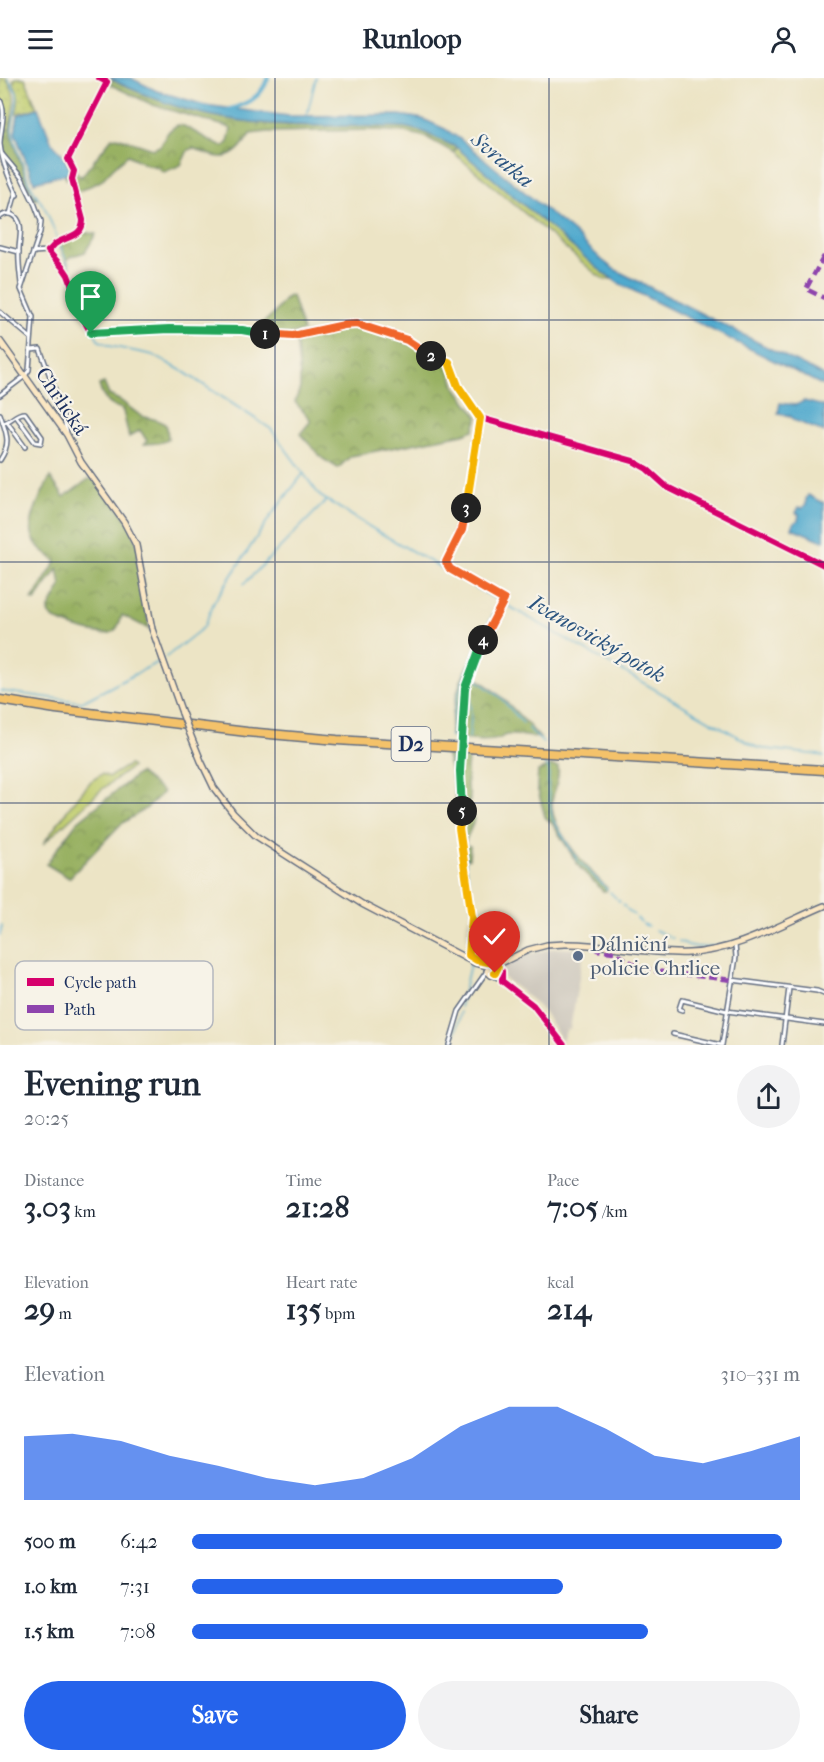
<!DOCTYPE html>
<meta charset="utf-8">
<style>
:root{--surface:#fff;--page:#f2f2f3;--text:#1f2937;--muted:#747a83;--accent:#2563eb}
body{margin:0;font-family:"IM FELL French Canon",serif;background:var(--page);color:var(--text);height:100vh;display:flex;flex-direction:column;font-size:22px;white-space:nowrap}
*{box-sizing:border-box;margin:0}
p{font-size:20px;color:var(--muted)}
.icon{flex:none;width:33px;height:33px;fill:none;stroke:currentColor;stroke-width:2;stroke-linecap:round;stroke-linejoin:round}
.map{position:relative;height:967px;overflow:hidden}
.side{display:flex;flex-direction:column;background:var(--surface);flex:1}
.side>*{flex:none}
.pin{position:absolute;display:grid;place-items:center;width:51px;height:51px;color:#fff;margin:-62px -26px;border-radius:50% 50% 50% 0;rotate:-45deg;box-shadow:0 0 6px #0007}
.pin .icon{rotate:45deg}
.km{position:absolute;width:30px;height:30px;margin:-15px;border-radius:50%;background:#222;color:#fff;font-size:16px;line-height:30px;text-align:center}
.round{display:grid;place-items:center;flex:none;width:63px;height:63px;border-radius:32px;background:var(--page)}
.headline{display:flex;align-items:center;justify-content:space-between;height:102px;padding:0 24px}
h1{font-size:33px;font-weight:700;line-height:45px}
.metrics{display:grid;grid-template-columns:repeat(3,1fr);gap:9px;height:102px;padding:6px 24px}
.metrics div{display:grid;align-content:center}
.metrics b{font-size:30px;font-weight:700}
.metrics small{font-size:16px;font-weight:400}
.metrics p{font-size:16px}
.chart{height:168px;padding:12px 24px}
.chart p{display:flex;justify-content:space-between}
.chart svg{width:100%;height:108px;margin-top:6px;fill:var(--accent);opacity:.7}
.button{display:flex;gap:12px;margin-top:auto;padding:12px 24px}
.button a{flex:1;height:69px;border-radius:36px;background:var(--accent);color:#fff;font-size:24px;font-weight:700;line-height:69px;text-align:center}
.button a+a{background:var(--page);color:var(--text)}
ul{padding:0 24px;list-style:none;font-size:20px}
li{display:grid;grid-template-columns:96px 72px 1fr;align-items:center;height:45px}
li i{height:15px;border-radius:8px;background:var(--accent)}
header{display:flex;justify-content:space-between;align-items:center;height:78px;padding:0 24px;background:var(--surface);font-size:27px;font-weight:700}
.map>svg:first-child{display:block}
.industrial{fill:#c9c3b8}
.green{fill:#c1ce70;stroke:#6e7e67;stroke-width:1.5}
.forest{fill:url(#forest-crowns);stroke:#5a7060;stroke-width:1.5}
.garden{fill:url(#garden-dots);stroke:#6e7e67;stroke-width:1.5}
.water{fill:#50a9cd;stroke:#366c96;stroke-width:1.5}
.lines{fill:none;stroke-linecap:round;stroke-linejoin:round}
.stream{stroke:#50a9cd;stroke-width:1.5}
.river{stroke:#50a9cd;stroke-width:4.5}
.street-casing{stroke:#646e82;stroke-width:6}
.secondary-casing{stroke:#646e82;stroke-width:8}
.highway-casing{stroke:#646e82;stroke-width:11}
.street{stroke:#fff;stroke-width:3}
.secondary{stroke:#fbe7c3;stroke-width:5}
.highway{stroke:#f4c26a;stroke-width:8}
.secondary-bridge-casing{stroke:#646e82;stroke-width:8;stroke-linecap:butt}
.secondary-bridge{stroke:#fbe7c3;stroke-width:5}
.quiet{stroke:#8e44ad;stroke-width:4.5;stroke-dasharray:9 4.5;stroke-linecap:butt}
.cycleway-casing{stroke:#f7f3e8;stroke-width:10}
.cycleway{stroke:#d6006c;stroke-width:6}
.split-1-casing{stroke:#fff;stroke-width:12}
.split-2-casing{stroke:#fff;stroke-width:12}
.split-3-casing{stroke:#fff;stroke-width:12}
.split-4-casing{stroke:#fff;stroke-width:12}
.split-5-casing{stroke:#fff;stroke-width:12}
.split-6-casing{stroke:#fff;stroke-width:12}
.split-1{stroke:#22a559;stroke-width:8}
.split-2{stroke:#f0652b;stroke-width:8}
.split-3{stroke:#f5b400;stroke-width:8}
.split-4{stroke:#f0652b;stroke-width:8}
.split-5{stroke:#22a559;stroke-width:8}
.split-6{stroke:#f5b400;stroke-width:8}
.grid{fill:none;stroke:#1b2f5e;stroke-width:1.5;stroke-opacity:0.55}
.service-dot{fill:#5c6f8a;stroke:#f7f3e8;stroke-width:2}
.labels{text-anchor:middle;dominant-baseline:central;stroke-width:4.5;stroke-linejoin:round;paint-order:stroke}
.shield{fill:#f7f3e8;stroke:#5d6a87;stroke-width:1.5}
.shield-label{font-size:20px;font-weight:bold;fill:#1b2f5e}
.street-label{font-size:21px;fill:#1b2f5e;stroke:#f7f3e8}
.service-label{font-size:21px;fill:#4e5e75;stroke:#f7f3e8;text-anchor:start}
.water-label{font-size:22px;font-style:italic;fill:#2b547f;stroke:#f7f3e8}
.key{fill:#f7f3e8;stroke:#b5b8bf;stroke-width:1.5}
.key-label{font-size:16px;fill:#1b2f5e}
</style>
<header><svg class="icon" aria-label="menu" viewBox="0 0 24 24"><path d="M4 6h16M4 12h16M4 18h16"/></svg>Runloop<svg class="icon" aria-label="person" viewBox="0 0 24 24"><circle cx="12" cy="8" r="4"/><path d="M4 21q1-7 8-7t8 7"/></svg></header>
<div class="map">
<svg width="824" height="967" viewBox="0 0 824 967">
<defs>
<pattern id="forest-crowns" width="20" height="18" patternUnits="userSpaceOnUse" patternTransform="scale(1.5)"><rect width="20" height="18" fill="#98b162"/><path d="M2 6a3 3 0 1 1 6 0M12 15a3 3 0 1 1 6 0" fill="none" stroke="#7b9054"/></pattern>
<pattern id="garden-dots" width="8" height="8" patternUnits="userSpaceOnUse" patternTransform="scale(1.5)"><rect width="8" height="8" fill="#c1ce70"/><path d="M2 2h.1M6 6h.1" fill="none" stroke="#a5b163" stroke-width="1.8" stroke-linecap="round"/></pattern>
</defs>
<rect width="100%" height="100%" fill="#f7f3e8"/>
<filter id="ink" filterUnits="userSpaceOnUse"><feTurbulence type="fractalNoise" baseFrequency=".0167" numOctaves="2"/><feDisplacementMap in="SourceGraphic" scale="12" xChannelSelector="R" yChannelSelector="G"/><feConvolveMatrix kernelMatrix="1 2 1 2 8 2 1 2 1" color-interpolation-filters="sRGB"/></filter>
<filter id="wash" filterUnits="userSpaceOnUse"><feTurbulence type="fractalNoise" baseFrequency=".008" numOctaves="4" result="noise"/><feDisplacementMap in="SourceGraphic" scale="24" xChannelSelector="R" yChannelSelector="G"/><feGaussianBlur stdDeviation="1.35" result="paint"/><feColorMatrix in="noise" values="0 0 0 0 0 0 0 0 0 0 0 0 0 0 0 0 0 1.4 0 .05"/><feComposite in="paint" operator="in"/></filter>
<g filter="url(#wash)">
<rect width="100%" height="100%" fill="#ece4c5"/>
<!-- industrial -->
<polygon class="industrial" points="556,870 584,871 570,951 567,951 562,962 543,933 535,924 504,900 502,889 508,885 530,876"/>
<!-- green -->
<g class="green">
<polygon points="456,69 596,189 611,201 605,202 596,196 454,75"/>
<polygon points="129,687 132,689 101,712 43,766 69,730 91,703 102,696 109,699"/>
</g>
<!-- forest -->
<g class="forest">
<path d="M113 2 120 6C154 20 188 34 224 40 283 51 344 47 404 49L422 53 456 69 454 75 426 59 405 54 376 52 268 54 250 56C233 85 220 83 193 70L188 72 181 87 164 94 161 93 158 89 145 86 128 77 113 90 101 103 77 114 72 98 66 101 65 96 69 95 71 93H75L81 99 112 60 117 59 153 71 160 68C166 59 166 52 178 47L184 48 220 68H224L228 64 231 51 228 49 153 27 109 6Z"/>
<polygon points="0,29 2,29 1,52 10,51 11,40 13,36 11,56 31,114 37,121 34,122 22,99 4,77 0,56"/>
<polygon points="82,154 96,156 95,158 85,174 72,178 67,182 73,199 59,166"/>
<polygon points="290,218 292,218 303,253 290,257 257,254 257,249 274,236 286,220"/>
<polygon points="353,247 400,262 415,268 431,280 445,284 449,288 455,308 478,339 474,352 463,356 351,378 338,390 323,381 300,356 310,344 310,341 295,324 300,310 300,299 296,260 294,259 308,255 323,255"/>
<path d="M104 305 109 317 121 323 141 338 157 342 165 346 167 349 168 361 158 365 144 366 147 363 140 352 129 359 123 333 120 330C108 328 102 319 99 307Z"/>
<path d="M50 399 64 419 89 401 98 402 130 446 140 475 136 479 141 494 149 551 122 537C120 543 119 550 113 554 104 560 56 546 49 536 48 535 48 533 48 532L61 508 58 490 35 523 32 522 56 484C51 478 42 473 38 468 21 448 41 419 50 399Z"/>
<path d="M471 585 468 598 464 599 465 602 474 599C500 614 520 638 540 660 530 659 517 656 506 657 502 658 502 660 498 661 485 664 461 663 450 656 453 633 457 607 468 587Z"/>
<path d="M466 673 472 676 468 682 467 691V710L470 716V722L468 727V735L474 741C473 750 466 757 465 767L470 768 469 780 467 781 464 778 451 692 446 676 450 674Z"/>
<path d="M551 688 558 689C561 703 550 716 552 730 555 756 589 792 607 810L606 813H603L580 790 553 746 545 739 537 709 538 693Z"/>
<polygon points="139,695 163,714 147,730 121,746 69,800 46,786 77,744"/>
</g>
<!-- garden -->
<g class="garden">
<path d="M0 0H6C20 21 12 28 10 51L1 52 4 28 0 21Z"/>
<path d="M15 0H25L37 30 16 36C19 24 19 16 13 4Z"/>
</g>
<!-- water -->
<g class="water">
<path d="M110 0H131L157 13 205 27 235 31 289 38 400 37 423 41 445 51 460 61 573 154 602 182 614 191 824 298V308L618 205 596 189 456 69 422 53 404 49C316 46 235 54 151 19 137 13 123 8 110 0Z"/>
<polygon points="38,30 52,65 62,76 71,93 70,95 34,104 15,55 18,37"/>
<polygon points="804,323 824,328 824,354 796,343 790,338 778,335 780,325 796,327"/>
<polygon points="808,417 824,425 824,463 823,463 792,450 794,445 798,442 799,436 796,435 799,429 802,430 806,426 806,421"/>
</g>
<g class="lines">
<!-- stream -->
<g class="stream">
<polyline points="8,0 17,15 17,21 12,51 14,61 29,105 46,132 98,262 110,268 153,277 184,294 271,351 320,418 375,452 758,670 819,677 824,679"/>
<polyline points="307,37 316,0"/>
<polyline points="244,506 326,423"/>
<polyline points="166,579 204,549 214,524 270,439 303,396"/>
<polyline points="0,613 82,624 162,582"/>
<polyline points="528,650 543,665"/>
<path d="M451 660C453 613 477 564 500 524"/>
<polyline points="469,660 471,641 469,609 471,598 500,619 523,645"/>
<polyline points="450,673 465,777"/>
<polyline points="542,679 543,684 549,691 548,711 552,741"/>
<polyline points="553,742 578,783"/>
<polyline points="465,779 475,846 471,881"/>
<polyline points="580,785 607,811"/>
<polyline points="610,814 616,820"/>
<polyline points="618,822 620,824"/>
<polyline points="623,827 625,829"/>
<polyline points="627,831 630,834"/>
<polyline points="631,835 634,837"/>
<polyline points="637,840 641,844"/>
<polyline points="643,846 648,848"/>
<polyline points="655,852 662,855"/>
<polyline points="664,856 666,857"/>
<polyline points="0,857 2,847"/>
<polyline points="668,858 669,859"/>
<polyline points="671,860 673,860"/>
<polyline points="679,863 686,866"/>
<polyline points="687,867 698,869 718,868"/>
<polyline points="460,929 470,886"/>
<polyline points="455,956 461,934"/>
<polyline points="452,967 454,959"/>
</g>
<!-- river -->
<path class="river" d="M228 32C247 26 261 20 268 0"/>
</g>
</g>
<g filter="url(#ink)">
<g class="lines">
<!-- street casing -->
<g class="street-casing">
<g id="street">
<path d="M0 22C7 35 0 52 0 66 2 84 9 100 17 117"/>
<polyline points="10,136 16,114"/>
<path d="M0 139C4 136 8 134 13 137 25 143 19 161 19 172 18 184 20 195 21 206"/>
<polyline points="0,169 19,174"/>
<polyline points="33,174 48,173 59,165"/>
<polyline points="0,234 31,260"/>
<polyline points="31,272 40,271 62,331 67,355"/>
<polyline points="0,317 25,298 29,292 33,239 21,211 40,154 41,143 35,127 22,100 2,76"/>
<path d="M0 336C6 355 12 364 0 382"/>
<polyline points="7,344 25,369"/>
<path d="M3 345C11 344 16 334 25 335L42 359 41 365 35 364 16 338"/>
<polyline points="744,447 824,487"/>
<polyline points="492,897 500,901 533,927 564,967"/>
<polyline points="732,902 817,913 824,916"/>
<polyline points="682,932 679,931 682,922 727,933 824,946"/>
<polyline points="673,956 721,967"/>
<polyline points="449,967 459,933 487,893"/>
<polyline points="722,967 736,879 735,866"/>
<polyline points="782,967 789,910"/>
</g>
</g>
<!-- secondary casing -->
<g class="secondary-casing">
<g id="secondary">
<polyline points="0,263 67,357 81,384 124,444 136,467 152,551 182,635"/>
<path d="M190 656 201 683 214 710 233 735 256 758 362 826 475 885 493 889 528 872 547 867 565 866C606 865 648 877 689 875 737 873 781 846 824 828"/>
<polyline points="490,889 487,893 491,897 495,894 493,889"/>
</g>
</g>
<!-- highway casing -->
<g class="highway-casing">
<polyline id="highway" points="0,622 56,631 247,654 337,662 824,692"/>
</g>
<!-- street -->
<use href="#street" class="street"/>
<!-- secondary -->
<use href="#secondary" class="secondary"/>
<!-- highway -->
<use href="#highway" class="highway"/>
<!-- secondary-bridge casing -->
<g class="secondary-bridge-casing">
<polyline id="secondary-bridge" points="182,635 190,656"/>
</g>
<!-- secondary-bridge -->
<use href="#secondary-bridge" class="secondary-bridge"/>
<!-- quiet -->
<g class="quiet">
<polyline points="824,178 806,211 824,220"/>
<polyline points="595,867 597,872 614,874 636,887 655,893 732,902"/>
</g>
<!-- cycleway casing -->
<g class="cycleway-casing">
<g id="cycleway">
<path d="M99 0 107 4 68 81 74 93 72 101 83 142C83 159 67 158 55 166 53 168 51 171 48 173L64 191 68 197 86 246 91 255 169 251 242 252 264 256 293 258 303 254 344 247 357 246 407 262 428 277 449 284 458 308 479 337 464 445 446 484 450 491 504 522 487 553 465 610 460 693 463 738 459 748 472 839 469 877 478 883 494 885 502 893V903L533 927 564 967"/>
<polyline points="480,340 633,383 647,391 667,409 824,487"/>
</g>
</g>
<!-- cycleway -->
<use href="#cycleway" class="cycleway"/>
</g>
</g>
<g class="lines" filter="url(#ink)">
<!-- split-1 casing -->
<g class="split-1-casing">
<polyline id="split-1" points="91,255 169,251 242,252 265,256"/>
</g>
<!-- split-2 casing -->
<g class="split-2-casing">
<polyline id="split-2" points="265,256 293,258 344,247 357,246 407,262 431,278"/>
</g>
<!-- split-3 casing -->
<g class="split-3-casing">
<polyline id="split-3" points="431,278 449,284 458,308 480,340 466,430"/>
</g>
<!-- split-4 casing -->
<g class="split-4-casing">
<polyline id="split-4" points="466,430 462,452 446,484 450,491 504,522 483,562"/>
</g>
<!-- split-5 casing -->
<g class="split-5-casing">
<polyline id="split-5" points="462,733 460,693 465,610 483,562"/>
</g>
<!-- split-6 casing -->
<g class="split-6-casing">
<polyline id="split-6" points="462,733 463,738 459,750 472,839 469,877 477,882 494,885 498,889 495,895"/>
</g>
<!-- split-1 -->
<use href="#split-1" class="split-1"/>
<!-- split-2 -->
<use href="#split-2" class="split-2"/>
<!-- split-3 -->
<use href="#split-3" class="split-3"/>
<!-- split-4 -->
<use href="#split-4" class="split-4"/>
<!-- split-5 -->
<use href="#split-5" class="split-5"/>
<!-- split-6 -->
<use href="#split-6" class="split-6"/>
</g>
<!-- grid -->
<path class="grid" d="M275 0V967M549 0V967M0 242H824M0 484H824M0 725H824"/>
<!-- markers -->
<circle class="service-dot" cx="578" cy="878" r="6"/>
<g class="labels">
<!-- shield labels -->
<rect class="shield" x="391.5" y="649" width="39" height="34" rx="4.5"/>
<g class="shield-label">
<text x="411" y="666">D2</text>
</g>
<!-- street labels -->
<g class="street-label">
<text transform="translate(62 323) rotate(56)">Chrlická</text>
</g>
<!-- service labels -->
<g class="service-label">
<text x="590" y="866">Dálniční<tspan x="590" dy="24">policie Chrlice</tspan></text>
</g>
<!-- water labels -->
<g class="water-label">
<text transform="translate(502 82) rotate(40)">Svratka</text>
<text transform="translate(597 561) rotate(30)">Ivanovický potok</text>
</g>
</g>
<!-- legend -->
<rect x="15" y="883" width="198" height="69" rx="9" class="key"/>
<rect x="27" y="900" width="27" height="8" fill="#d6006c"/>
<rect x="27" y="927" width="27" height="8" fill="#8e44ad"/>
<g class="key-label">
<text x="64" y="910">Cycle path</text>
<text x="64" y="937">Path</text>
</g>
</svg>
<div class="pin" style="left:91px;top:255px;background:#1e9e55"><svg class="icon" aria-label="arrive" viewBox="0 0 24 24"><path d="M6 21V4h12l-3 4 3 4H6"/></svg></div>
<div class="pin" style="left:495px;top:895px;background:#d93025"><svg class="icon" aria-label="check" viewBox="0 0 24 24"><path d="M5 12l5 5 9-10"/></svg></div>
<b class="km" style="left:265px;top:256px">1</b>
<b class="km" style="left:431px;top:278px">2</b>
<b class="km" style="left:466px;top:430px">3</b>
<b class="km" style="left:483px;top:562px">4</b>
<b class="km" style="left:462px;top:733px">5</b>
</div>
<section class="side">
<div class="headline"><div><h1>Evening run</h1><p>20:25</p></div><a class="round"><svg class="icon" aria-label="share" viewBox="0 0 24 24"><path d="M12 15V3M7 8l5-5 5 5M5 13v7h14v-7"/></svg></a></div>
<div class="metrics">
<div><p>Distance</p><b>3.03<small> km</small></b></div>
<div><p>Time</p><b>21:28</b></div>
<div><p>Pace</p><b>7:05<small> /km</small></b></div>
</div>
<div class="metrics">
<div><p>Elevation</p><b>29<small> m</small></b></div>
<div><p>Heart rate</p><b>135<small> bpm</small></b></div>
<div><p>kcal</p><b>214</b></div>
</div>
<div class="chart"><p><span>Elevation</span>310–331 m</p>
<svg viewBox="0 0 160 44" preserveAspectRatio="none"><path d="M0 44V18L10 17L20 20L30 26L40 30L50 35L60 38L70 35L80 27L90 14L100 6L110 6L120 15L130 26L140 29L150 24L160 18V44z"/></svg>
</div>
<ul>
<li><b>500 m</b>6:42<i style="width:97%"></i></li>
<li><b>1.0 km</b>7:31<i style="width:61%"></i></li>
<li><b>1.5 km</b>7:08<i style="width:75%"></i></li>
</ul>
<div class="button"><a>Save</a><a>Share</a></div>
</section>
